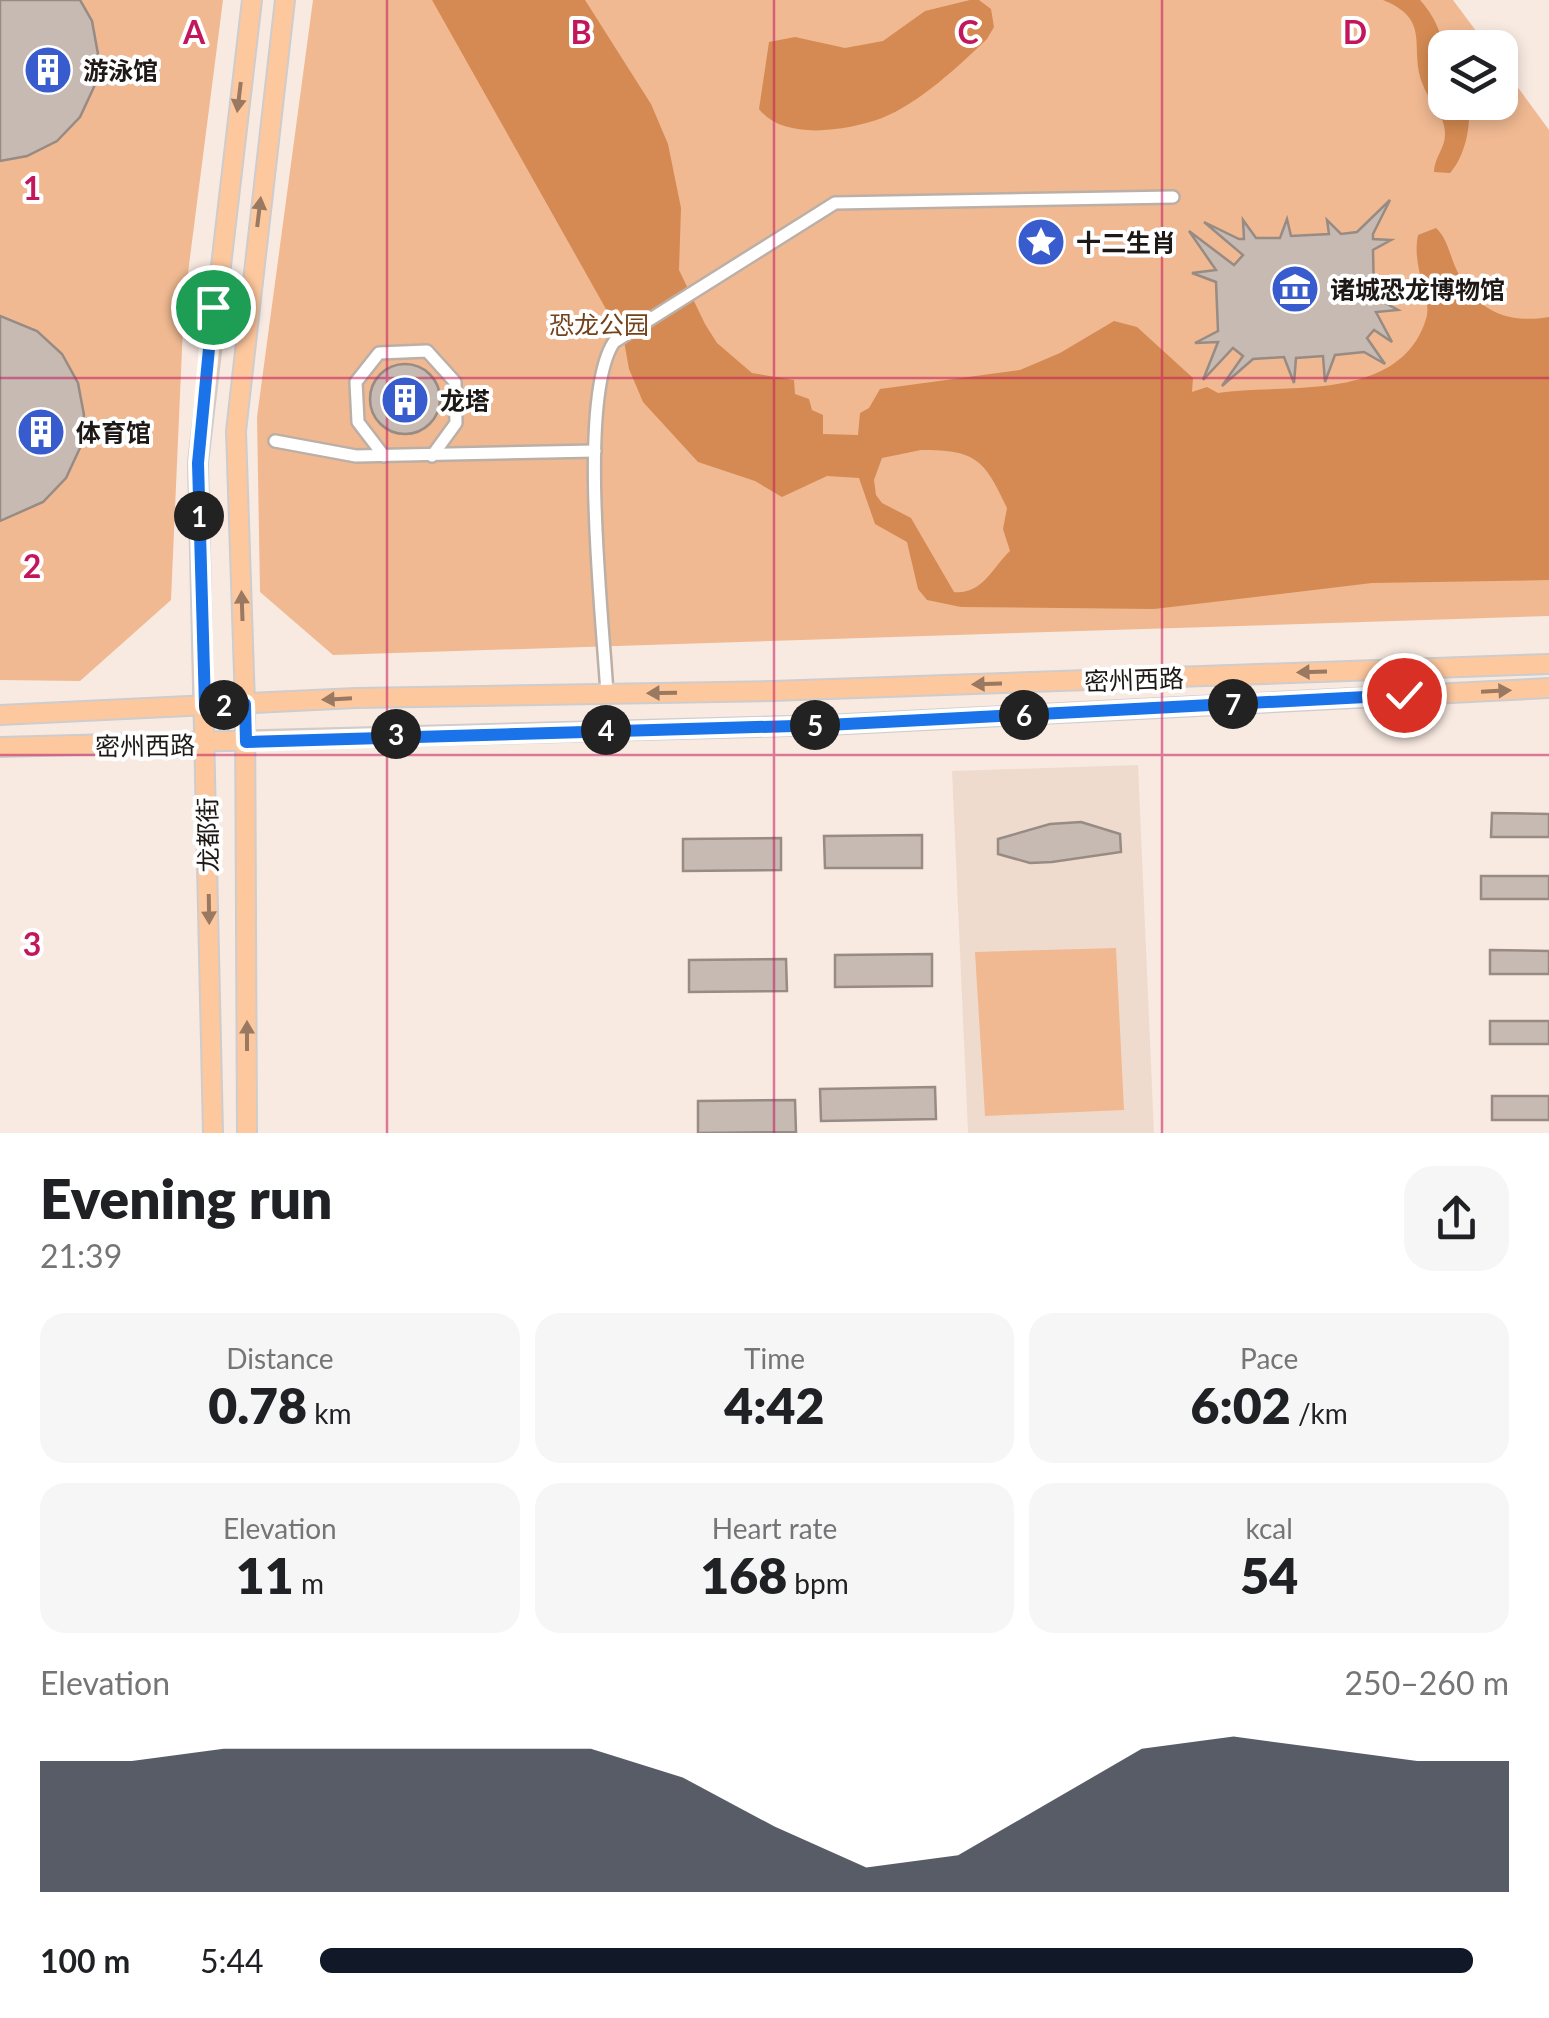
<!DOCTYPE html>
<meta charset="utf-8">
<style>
:root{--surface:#fff;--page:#f6f6f6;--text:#202124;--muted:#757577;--accent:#111827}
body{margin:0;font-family:Lato,"Noto Sans SC",sans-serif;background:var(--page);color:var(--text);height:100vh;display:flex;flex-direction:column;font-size:38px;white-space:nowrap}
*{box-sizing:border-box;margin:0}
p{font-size:32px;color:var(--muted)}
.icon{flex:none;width:55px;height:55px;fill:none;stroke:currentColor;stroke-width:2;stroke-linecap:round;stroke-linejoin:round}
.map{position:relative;height:1133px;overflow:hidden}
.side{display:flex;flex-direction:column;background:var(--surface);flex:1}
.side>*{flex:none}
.tools{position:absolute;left:1428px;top:30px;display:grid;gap:20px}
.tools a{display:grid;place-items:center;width:90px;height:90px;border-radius:20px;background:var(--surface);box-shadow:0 5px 15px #0003;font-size:50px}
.pin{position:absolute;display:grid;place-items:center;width:85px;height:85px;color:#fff;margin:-42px;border:5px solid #fff;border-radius:50%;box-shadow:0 2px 10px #0007}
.km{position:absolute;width:50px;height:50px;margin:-25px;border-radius:50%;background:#222;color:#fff;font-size:28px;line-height:50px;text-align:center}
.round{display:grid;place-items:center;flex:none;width:105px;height:105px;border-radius:30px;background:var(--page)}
.summary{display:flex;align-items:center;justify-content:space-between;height:170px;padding:0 40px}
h1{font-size:55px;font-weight:800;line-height:75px}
.metrics{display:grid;grid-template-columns:repeat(3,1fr);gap:15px;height:170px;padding:10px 40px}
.metrics div{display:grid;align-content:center;border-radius:25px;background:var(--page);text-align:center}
.metrics b{font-size:50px;font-weight:800}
.metrics small{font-size:28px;font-weight:400}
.metrics p{font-size:28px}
.chart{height:280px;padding:20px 40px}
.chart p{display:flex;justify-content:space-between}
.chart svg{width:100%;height:180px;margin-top:10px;fill:var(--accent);opacity:.7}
ul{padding:0 40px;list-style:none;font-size:32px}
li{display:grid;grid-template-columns:160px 120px 1fr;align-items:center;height:75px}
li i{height:25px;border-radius:12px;background:var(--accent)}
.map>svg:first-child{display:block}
.built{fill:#efdbce}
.green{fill:#f0b992}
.water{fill:#d48a52;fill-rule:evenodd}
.building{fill:#c7bab2;stroke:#978b83;stroke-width:2.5}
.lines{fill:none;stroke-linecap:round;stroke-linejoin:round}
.minor-casing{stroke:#bbafa6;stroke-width:16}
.primary-casing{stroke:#cecccc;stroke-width:22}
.minor{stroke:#fff;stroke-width:11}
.primary{stroke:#fec89e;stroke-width:18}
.oneway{fill:#997961}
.route-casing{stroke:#fff;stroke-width:20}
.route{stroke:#1a73e8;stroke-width:12}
.grid{fill:none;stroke:#c2185b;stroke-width:2.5;stroke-opacity:0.55}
.labels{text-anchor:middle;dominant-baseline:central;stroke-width:8;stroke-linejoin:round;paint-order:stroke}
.poi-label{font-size:25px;font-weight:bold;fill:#1e1916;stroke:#fff;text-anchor:start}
.park-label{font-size:25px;fill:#74421a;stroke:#fff}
.street-label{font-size:25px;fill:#1e1916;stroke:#fff}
.grid-label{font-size:32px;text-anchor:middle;font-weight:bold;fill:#c2185b;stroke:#fff;stroke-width:8;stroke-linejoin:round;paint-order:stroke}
</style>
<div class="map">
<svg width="1549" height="1133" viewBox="0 0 1549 1133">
<rect width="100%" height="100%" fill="#f8eae1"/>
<!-- built -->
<polygon class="built" points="1138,765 1154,1133 968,1133 952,771"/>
<!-- green -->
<g class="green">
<polygon points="0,0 223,0 184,304 171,600 80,681 0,680"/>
<polygon points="313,0 1453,0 1488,47 1445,48 1445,102 1500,102 1500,63 1549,130 1549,616 333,655 260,592 257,417"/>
<polygon points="1116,948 1124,1110 985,1116 975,952"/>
</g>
<!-- water -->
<g class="water">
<path d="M432 0H585L651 104 668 144 681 208 679 270 705 324 717 343 752 373 794 380 795 394 809 399 812 410 823 415V434L858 435 860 413 869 408 880 389 1020 370 1060 353 1114 321 1137 327 1193 378 1192 392 1207 387 1218 393C1283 383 1400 404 1426 319 1433 297 1411 270 1418 235L1436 228C1446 237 1449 251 1454 264 1472 307 1502 325 1549 317V580L1372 583 1154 609 961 607 927 600 918 589 907 542 875 524 859 478 827 476 782 497 755 481 698 462 643 402 629 369 624 341ZM921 450C976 450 984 459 1007 508L1003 529 1010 551C992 568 982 595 954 592L911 518 882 503 876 495 874 480 882 458Z"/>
<path d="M970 0H979L991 9 994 27 987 39C959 66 918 104 882 118 846 131 783 141 759 109L769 42 795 37 845 48 883 41 925 11Z"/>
<path d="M1383 0H1420C1449 32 1445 63 1445 102L1468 103C1472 124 1465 157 1450 173L1434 172C1434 158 1445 148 1445 135 1446 115 1429 102 1423 85 1408 48 1433 20 1383 0Z"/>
</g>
<!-- building -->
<g class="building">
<polygon points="0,0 80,0 92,21 98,54 94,87 80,117 57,141 27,156 0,161"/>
<polygon points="1390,200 1373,234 1373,239 1391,240 1373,250 1374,297 1398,310 1376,312 1392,342 1374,330 1367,338 1385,364 1364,352 1335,355 1325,382 1323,356 1296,358 1294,383 1284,357 1253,359 1222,386 1243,356 1233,348 1203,380 1218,342 1195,343 1218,331 1216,282 1192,273 1216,270 1189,231 1234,265 1243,255 1204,222 1239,239 1244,239 1243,220 1256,238 1280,238 1287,219 1291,236 1329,234 1327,220 1341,234 1357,232"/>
<polygon points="0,316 37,331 62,354 78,383 84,415 80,448 66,478 43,502 0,521"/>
<circle cx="405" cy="399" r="35"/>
<polygon points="1492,813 1549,814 1549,837 1491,837"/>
<polygon points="1081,822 1120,834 1121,852 1052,862 1030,863 998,854 998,839 1050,824"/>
<polygon points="922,835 922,868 825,868 824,836"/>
<polygon points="781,838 781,870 683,871 683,839"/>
<rect x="1481" y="876" width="68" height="23"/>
<polygon points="1490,950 1549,951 1549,974 1490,974"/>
<polygon points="932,954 932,986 835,987 835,955"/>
<polygon points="786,959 787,991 689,992 689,960"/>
<rect x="1490" y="1021" width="59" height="23"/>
<polygon points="935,1087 936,1119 821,1121 820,1089"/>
<rect x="1492" y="1096" width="57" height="24"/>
<polygon points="795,1100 796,1132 698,1133 698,1101"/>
</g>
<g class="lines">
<!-- minor casing -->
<g class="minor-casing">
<g id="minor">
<polyline points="275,441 356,456 595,451"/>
<polyline points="384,456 358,422 356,382 379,353 427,351 455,382 456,423 432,456"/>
<path d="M607 694C603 620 577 397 614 342L835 203 1173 197"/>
</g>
</g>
<!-- primary casing -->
<g class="primary-casing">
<g id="primary">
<polyline points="0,715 356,698 772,691 1549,664"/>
<polyline points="0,747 827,725 1549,688"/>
<polyline points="213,1133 198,463 252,0"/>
<polyline points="247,1133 245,704 236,431 285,0"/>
</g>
</g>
<!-- minor -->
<use href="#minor" class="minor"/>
<!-- primary -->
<use href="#primary" class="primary"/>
</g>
<!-- one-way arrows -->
<defs><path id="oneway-solid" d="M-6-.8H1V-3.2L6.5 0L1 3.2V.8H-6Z" transform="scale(2.5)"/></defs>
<g class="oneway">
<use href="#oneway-solid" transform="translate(239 97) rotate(97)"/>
<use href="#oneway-solid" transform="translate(259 212) rotate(-83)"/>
<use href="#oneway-solid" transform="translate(242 606) rotate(-92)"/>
<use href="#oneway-solid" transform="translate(1312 672) rotate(178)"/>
<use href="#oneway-solid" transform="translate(987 684) rotate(178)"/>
<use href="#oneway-solid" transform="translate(1496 691) rotate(-3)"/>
<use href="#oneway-solid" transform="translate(662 693) rotate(179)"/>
<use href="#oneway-solid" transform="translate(337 699) rotate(177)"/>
<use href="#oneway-solid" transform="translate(209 909) rotate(89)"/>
<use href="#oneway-solid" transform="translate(247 1036) rotate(-90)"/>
</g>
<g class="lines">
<!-- route casing -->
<g class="route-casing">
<polyline id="route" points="213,307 198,463 205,706 245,704 246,742 827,725 1404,695"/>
</g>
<!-- route -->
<use href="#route" class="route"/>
</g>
<!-- grid -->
<path class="grid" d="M387 0V1133M774 0V1133M1162 0V1133M0 378H1549M0 755H1549"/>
<!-- icons -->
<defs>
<g id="building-disc" transform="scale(2.5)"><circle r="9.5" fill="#385ccd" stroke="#fff"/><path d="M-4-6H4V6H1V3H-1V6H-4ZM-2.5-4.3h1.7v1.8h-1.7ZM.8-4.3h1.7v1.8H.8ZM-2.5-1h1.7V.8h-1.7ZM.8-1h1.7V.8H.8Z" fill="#fff"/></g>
<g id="sight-disc" transform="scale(2.5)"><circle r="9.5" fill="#385ccd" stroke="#fff"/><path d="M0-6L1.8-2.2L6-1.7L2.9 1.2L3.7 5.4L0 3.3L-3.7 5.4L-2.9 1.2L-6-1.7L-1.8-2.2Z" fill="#fff"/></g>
<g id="museum-disc" transform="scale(2.5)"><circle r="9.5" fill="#385ccd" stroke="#fff"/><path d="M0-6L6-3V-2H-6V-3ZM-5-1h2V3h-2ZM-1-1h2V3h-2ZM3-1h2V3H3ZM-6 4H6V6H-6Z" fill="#fff"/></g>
</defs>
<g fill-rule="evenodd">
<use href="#building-disc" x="48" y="70"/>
<use href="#sight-disc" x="1041" y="242"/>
<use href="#museum-disc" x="1295" y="289"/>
<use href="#building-disc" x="405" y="400"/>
<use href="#building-disc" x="41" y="432"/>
</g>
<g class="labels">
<!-- poi labels -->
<g class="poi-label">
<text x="83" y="70">游泳馆</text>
<text x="1076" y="242">十二生肖</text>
<text x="1330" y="289">诸城恐龙博物馆</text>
<text x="440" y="400">龙塔</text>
<text x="76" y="432">体育馆</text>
</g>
<!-- park labels -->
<g class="park-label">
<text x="599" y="324">恐龙公园</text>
</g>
<!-- street labels -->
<g class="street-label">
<text transform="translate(1134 679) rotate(-2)">密州西路</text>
<text transform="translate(145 745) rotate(-1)">密州西路</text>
<text transform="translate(207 835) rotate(-91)">龙都街</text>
</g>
</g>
<g class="grid-label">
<text x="194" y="44">A</text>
<text x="581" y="44">B</text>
<text x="968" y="44">C</text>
<text x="1355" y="44">D</text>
<text x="32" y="200">1</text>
<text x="32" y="578">2</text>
<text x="32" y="956">3</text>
</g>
</svg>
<div class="tools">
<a><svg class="icon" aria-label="layers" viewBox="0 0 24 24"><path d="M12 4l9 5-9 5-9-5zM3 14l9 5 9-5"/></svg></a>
</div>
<div class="pin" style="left:213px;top:307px;background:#1e9e55"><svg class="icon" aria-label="arrive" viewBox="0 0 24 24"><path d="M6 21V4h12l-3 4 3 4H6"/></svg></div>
<div class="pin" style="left:1404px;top:695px;background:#d93025"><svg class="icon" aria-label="check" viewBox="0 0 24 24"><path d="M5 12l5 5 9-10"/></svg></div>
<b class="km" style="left:199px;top:516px">1</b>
<b class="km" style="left:224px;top:705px">2</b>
<b class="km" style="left:396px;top:734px">3</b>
<b class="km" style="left:606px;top:730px">4</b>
<b class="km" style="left:815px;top:725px">5</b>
<b class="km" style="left:1024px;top:715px">6</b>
<b class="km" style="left:1233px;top:704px">7</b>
</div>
<section class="side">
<div class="summary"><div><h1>Evening run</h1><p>21:39</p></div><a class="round"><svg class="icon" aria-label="share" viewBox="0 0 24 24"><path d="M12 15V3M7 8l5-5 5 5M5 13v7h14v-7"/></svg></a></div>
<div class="metrics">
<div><p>Distance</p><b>0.78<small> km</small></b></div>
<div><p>Time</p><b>4:42</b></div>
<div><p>Pace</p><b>6:02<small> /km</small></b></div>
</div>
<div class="metrics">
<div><p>Elevation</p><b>11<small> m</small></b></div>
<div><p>Heart rate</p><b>168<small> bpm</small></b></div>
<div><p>kcal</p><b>54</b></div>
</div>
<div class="chart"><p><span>Elevation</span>250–260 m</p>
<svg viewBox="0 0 160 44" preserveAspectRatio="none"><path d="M0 44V12L10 12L20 9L30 9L40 9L50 9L60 9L70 16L80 28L90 38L100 35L110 22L120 9L130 6L140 9L150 12L160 12V44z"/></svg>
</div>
<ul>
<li><b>100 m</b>5:44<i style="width:97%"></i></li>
</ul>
</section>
